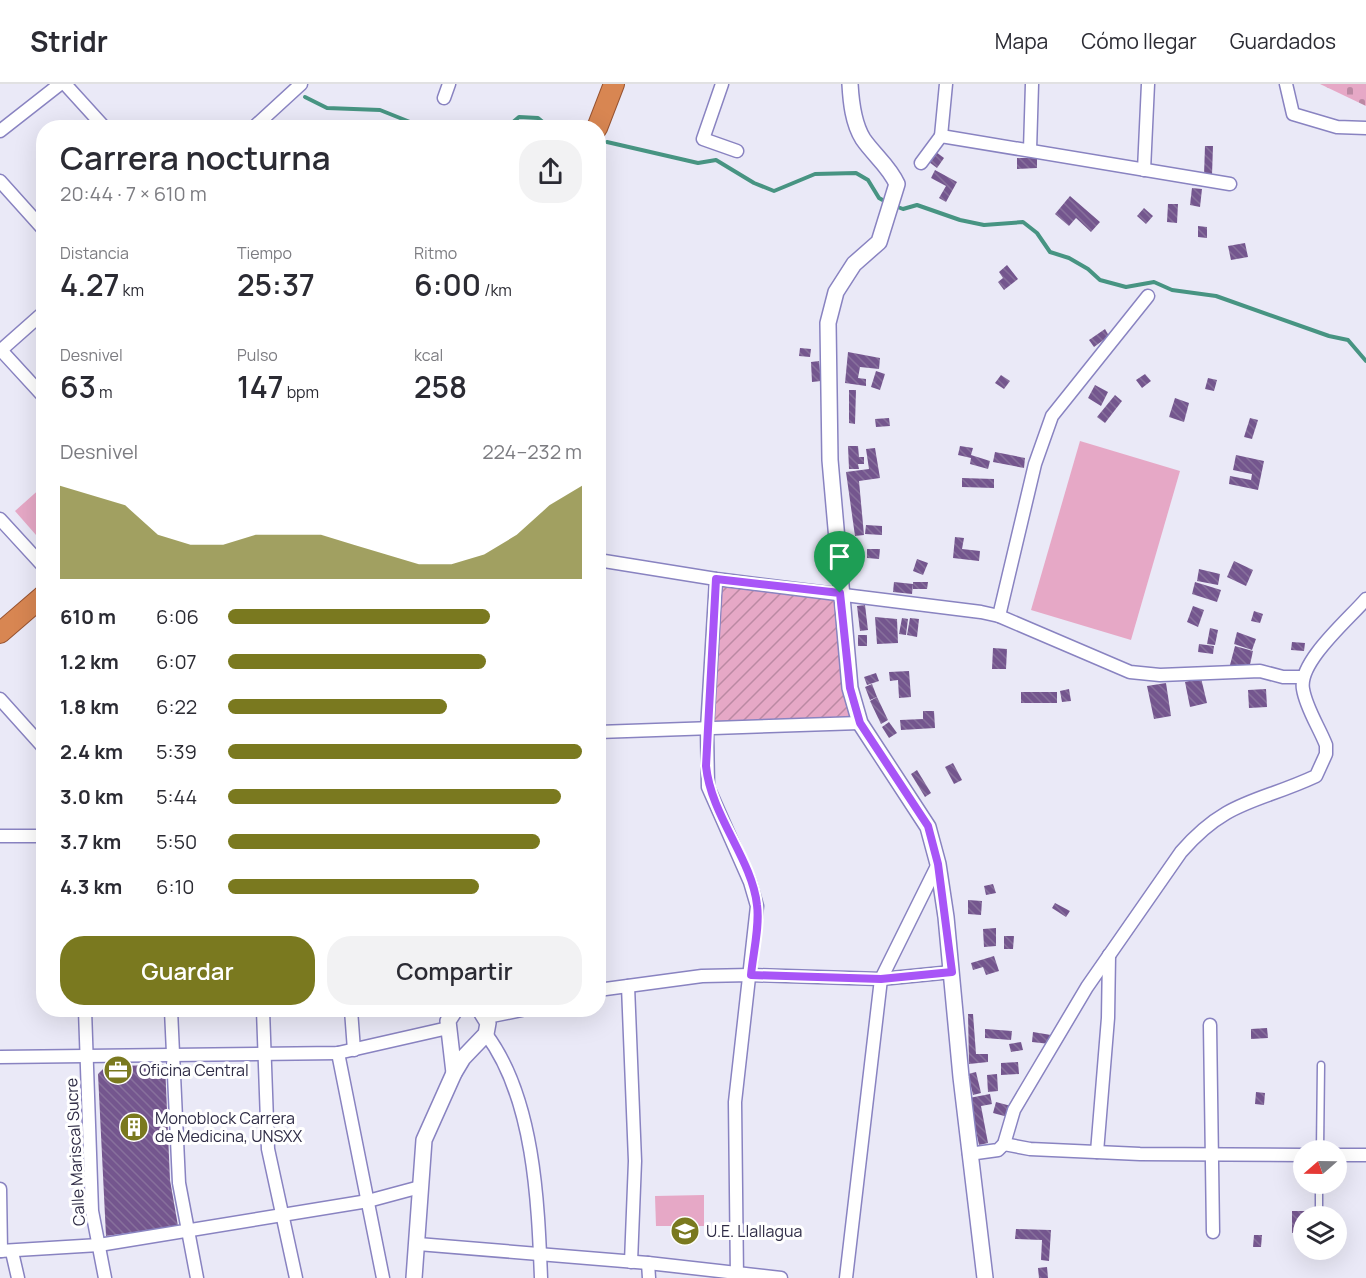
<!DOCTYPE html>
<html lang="es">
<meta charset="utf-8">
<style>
:root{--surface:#fff;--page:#f2f2f3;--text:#2b2b33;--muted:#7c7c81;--line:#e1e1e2;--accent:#7a791f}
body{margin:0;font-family:Manrope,sans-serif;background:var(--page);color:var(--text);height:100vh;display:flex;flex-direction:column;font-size:22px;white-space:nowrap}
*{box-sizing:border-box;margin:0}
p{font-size:20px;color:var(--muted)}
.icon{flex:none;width:33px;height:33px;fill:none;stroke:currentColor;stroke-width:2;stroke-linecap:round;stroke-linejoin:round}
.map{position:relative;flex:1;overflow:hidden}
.details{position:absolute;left:36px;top:36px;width:570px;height:897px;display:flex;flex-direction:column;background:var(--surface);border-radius:24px;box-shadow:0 6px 24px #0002}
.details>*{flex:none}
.needle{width:39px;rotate:250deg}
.tools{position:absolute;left:1293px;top:1056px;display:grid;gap:12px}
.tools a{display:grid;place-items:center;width:54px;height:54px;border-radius:50%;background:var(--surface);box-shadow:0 6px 24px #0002;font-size:30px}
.pin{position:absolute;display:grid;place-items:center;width:51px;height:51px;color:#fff;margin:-62px -26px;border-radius:50% 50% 50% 0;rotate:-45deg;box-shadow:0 0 6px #0007}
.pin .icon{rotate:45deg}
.round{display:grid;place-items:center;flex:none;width:63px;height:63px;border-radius:24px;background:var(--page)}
.overview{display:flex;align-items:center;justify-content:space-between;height:102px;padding:0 24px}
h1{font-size:33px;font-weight:600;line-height:45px}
.metrics{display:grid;grid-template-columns:repeat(3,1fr);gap:9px;height:102px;padding:6px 24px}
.metrics div{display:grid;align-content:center}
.metrics b{font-size:30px;font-weight:600}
.metrics small{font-size:16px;font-weight:400}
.metrics p{font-size:16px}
.chart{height:168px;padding:12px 24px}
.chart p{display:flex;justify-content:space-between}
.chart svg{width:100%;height:108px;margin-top:6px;fill:var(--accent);opacity:.7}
.cta{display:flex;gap:12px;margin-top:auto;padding:12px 24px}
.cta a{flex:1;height:69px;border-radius:24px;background:var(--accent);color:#fff;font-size:24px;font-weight:600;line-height:69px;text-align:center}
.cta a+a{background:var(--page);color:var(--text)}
ul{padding:0 24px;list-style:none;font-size:20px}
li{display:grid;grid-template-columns:96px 72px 1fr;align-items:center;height:45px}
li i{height:15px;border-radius:8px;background:var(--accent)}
header{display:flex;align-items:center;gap:36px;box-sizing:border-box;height:84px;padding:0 30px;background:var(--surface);border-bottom:2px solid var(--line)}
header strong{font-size:28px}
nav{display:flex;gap:33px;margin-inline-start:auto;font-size:21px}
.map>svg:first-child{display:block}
.cemetery{fill:url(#cemetery-stones)}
.park{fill:#e6a8c6}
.garden{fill:url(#garden-furrows)}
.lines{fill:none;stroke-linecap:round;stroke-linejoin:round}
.stream{stroke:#479482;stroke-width:4}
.building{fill:url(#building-back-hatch)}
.service-casing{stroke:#8983c1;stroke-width:9}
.minor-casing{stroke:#8983c1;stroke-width:15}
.tertiary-casing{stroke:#8983c1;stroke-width:18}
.trunk-casing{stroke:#975331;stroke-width:22}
.service{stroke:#fff;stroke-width:6}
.minor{stroke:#fff;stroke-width:12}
.tertiary{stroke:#fff;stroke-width:15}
.trunk{stroke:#d88652;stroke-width:20}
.route-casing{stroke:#fff;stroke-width:12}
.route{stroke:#a855f7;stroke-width:8}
.labels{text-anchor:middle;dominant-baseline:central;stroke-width:6;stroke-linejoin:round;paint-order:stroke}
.poi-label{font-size:16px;fill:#2f2c46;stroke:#fff;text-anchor:start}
.street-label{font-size:16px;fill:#2f2c46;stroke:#fff}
</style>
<header>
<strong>Stridr</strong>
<nav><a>Mapa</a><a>Cómo llegar</a><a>Guardados</a></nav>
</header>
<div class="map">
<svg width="1366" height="1194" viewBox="0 0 1366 1194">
<defs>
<pattern id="cemetery-stones" width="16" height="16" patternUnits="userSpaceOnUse" patternTransform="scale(1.5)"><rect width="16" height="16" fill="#e6a8c6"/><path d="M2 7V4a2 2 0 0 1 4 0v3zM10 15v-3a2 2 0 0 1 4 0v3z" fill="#bb89a3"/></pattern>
<pattern id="garden-furrows" width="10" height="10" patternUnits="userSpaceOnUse" patternTransform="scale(1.5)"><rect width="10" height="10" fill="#e6a8c6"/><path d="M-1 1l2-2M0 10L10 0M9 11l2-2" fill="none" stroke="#bb89a3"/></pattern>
<pattern id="building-back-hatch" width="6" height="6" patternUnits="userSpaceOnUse" patternTransform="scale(1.5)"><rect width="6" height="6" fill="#74568e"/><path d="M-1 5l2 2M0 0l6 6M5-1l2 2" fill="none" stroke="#87709c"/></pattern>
</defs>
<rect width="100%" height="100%" fill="#eae9f7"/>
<!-- cemetery -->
<polygon class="cemetery" points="1320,0 1366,0 1366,22"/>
<!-- park -->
<g class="park">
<polygon points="1080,357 1180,387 1131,556 1031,526"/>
<polygon points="43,402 43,401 43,459 15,427"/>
<polygon points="704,1111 704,1142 656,1142 655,1112"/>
</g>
<!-- garden -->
<polygon class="garden" points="716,495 840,509 860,639 707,645"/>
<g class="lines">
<!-- stream -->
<g class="stream">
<polyline points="305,13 327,24 380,26 425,44"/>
<polyline points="506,44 519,33 538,34 550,44"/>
<polyline points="607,58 698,79 716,76 754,99 774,107 815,90 856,89 868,96 879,114 888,119"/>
<polyline points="895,122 903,125 917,121 960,136 984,141 1023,138 1037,149 1050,168 1069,174 1088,185 1100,196 1126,203 1154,198 1172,206 1216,212 1329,252 1348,256 1366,277"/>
</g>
</g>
<!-- building -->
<g class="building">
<polygon points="1205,62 1213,62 1212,91 1204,91"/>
<polygon points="936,68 944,74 937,84 929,78"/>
<polygon points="1017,74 1037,74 1037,84 1017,85"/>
<polygon points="935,86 957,98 946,118 939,114 946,102 931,94"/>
<polygon points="1192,104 1202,105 1200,123 1190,121"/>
<polygon points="1070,112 1100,138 1091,148 1076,134 1069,142 1055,130"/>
<polygon points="1168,120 1178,120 1177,139 1167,138"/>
<polygon points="1144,124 1153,132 1146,140 1137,132"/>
<polygon points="1198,142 1207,143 1207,154 1198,153"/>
<polygon points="1245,159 1248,173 1231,176 1228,162"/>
<polygon points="1007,181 1018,195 1004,206 998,198 1003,194 999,188"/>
<polygon points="1105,245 1109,252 1094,263 1089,256"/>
<polygon points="800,264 811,265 810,273 799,272"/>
<polygon points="848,268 880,274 879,285 860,283 858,294 866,295 866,302 845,299"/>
<polygon points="819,277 821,297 812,298 811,278"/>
<polygon points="876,287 885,290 880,306 871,303"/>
<polygon points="1145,290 1151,297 1142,304 1136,296"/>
<polygon points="1001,291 1010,297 1004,305 995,299"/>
<polygon points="1208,294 1217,296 1214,307 1205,305"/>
<polygon points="1095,301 1108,308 1101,322 1088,314"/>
<polygon points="849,306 856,306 855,340 849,339"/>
<polygon points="1115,311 1122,317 1105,339 1097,333"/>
<polygon points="1175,314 1189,319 1184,338 1169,333"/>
<polygon points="889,334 890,342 876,343 875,335"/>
<polygon points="1250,334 1258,336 1252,355 1244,353"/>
<polygon points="848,362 858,362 859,373 864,373 864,380 858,380 859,385 849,385"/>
<polygon points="960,362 973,364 971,371 990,377 988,385 970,380 971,374 958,371"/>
<polygon points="875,364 880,394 859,397 864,451 855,452 846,388 869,385 866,365"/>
<polygon points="995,368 1025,374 1024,384 993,378"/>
<polygon points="1236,371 1264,377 1258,406 1229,400 1230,392 1251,396 1252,390 1233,386"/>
<polygon points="962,394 994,395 994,404 962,403"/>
<polygon points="866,441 882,442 882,451 865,450"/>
<polygon points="955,453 964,454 962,465 980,467 979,477 953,474"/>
<polygon points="867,465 880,465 879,475 867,474"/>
<polygon points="917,475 928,479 923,491 913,487"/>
<polygon points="1234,477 1253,486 1246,502 1227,493"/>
<polygon points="1199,485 1220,490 1218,501 1197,497"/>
<polygon points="894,498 913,500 912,510 893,508"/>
<polygon points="913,498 928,498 927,505 913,505"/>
<polygon points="1195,498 1221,506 1217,518 1192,510"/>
<polygon points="865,521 868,546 860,547 857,522"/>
<polygon points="1193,522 1204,526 1198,543 1187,538"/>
<polygon points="1254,527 1263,530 1260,539 1251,537"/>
<polygon points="875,533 897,535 898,559 877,560"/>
<polygon points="902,534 908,535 906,551 899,550"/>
<polygon points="910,534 919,535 917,553 907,551"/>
<polygon points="1210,544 1218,546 1215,561 1207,560"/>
<polygon points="1237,548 1256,555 1252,566 1234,560"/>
<rect x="858" y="551" width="9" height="11"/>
<polygon points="1292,558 1305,559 1304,567 1291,566"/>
<polygon points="1199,560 1214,562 1213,570 1198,568"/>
<polygon points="1235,562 1253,567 1249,585 1230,581"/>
<polygon points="993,564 1007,565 1006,585 992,585"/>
<polygon points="909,587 911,613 899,614 898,596 890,597 889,588"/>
<polygon points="876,589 879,597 867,601 864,593"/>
<polygon points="1201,594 1207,619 1190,623 1185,598"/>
<polygon points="1166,599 1171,632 1154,635 1147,602"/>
<polygon points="872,600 877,613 870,616 865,603"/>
<polygon points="1069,605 1071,617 1062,618 1060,607"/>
<polygon points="1266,605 1267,623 1249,624 1248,606"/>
<rect x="1021" y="608" width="36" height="11"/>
<polygon points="877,613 888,636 881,640 870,617"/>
<polygon points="923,627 934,627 935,644 901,646 900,636 923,635"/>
<polygon points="889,638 897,649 889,654 882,643"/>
<polygon points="953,679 962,696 954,700 945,683"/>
<polygon points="917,686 931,709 925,713 911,690"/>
<polygon points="993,800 996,809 986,811 984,802"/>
<polygon points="968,816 982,817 981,831 968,830"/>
<polygon points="1055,819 1070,827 1066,833 1052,824"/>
<polygon points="996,844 996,862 984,863 983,845"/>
<polygon points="1004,852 1014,852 1013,865 1004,865"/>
<polygon points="994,872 999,887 986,891 983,883 973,886 971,879"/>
<polygon points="968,930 973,930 976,970 988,970 988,978 969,980"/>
<polygon points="1267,944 1268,954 1251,955 1251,945"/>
<polygon points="985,945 1012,947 1011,956 985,954"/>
<polygon points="1033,948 1051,951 1050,960 1032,958"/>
<polygon points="1021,958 1023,966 1011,968 1009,960"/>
<polygon points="1018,978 1019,990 1001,991 1001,979"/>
<polygon points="165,980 170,1096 178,1142 106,1152 98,990 105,983"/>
<polygon points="976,988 981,1009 973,1011 968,990"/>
<polygon points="997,990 998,1007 988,1008 987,991"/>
<polygon points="1256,1008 1265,1009 1264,1021 1255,1020"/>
<polygon points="990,1010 992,1020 981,1022 988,1059 979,1061 969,1014"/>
<polygon points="996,1018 1011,1022 1008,1033 993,1029"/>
<polygon points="1292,1127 1311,1127 1311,1132 1304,1132 1304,1149 1292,1149"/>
<polygon points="1016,1145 1051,1146 1049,1177 1041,1176 1042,1156 1015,1155"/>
<polygon points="1254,1151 1262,1151 1261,1163 1253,1163"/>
<polygon points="1047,1183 1048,1194 1039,1194 1038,1184"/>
</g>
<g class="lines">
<!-- service casing -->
<g class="service-casing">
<g id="service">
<polyline points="1320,1066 1321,981"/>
<polyline points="1319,1128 1319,1100"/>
</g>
</g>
<!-- minor casing -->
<g class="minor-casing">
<g id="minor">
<polyline points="65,0 105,44"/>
<polyline points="722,0 703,55 737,67"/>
<polyline points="1286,0 1293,30 1337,43 1366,44"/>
<polyline points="444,14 449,0"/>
<polyline points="253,44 301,0"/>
<polyline points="0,47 60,0"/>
<polyline points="941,52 946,0"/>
<polyline points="1030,66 1032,0"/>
<polyline points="921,79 941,52 1230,100"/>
<polyline points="1144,86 1148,0"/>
<polyline points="0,97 44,146"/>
<polyline points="0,265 44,313"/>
<polyline points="0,267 44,228"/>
<polyline points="0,435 44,483"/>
<polyline points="598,476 716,495 981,528 999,532 1130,588 1160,591 1260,587 1283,593 1302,593"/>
<polyline points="716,495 707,645 708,703 750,798 757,822 735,1018 737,1194"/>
<polyline points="999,532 1035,380 1052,332 1148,212"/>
<polyline points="0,615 44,664"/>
<polyline points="598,648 860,639"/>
<polyline points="0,752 44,752"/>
<polyline points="628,902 635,1077 631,1178"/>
<polyline points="598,906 702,892 751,891 881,895 952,888"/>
<polyline points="85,926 92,1127 105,1194"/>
<polyline points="171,926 179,1099 197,1194"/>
<polyline points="263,926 268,1065 296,1194"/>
<polyline points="351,926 354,966"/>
<polyline points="487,933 522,926"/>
<polyline points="1210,941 1213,1148"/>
<path d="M486 950C534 1014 538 1117 541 1194"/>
<polyline points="338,969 383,1194"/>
<polyline points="0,973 338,969 448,944"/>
<polyline points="1004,1060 1030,1065 1140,1070 1304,1071"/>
<polyline points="1097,1068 1108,934 1109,871"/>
<path d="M969 1070 998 1066 1004 1060 1014 1026 1087 903 1181 768C1227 715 1258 719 1316 692L1326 670V661C1319 643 1306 624 1303 605 1298 578 1349 535 1366 515"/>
<polyline points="1336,1071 1366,1071"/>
<polyline points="0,1105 1,1167"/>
<polyline points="418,1160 648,1179 781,1194"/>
<polyline points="0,1167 99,1161 368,1117 420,1103"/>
<polyline points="12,1168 18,1194"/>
<polyline points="648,1179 649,1194"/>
<polyline points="846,1194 881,895 938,780"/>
</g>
</g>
<!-- tertiary casing -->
<g class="tertiary-casing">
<g id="tertiary">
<path d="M850 0C851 18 853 39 863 55 874 71 889 82 897 100L879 158 854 180 836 208 828 239 830 376 850 604 860 639 928 743 938 780 946 833 961 993 985 1194"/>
<polyline points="454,989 448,937 455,926"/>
<polyline points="414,1194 424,1056 454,989 463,974 486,950 488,939 480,926"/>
</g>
</g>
<!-- trunk casing -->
<g class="trunk-casing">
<g id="trunk">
<polyline points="597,44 614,0"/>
<polyline points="0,549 44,511"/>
</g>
</g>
<!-- service -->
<use href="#service" class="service"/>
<!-- minor -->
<use href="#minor" class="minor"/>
<!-- tertiary -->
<use href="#tertiary" class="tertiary"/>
<!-- trunk -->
<use href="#trunk" class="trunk"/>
</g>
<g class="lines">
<!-- route casing -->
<g class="route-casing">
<path id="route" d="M716 495 840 509 850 604 860 639 928 742 938 780 952 888 881 895 751 891C753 869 760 842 757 821 752 775 711 732 706 682Z"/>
</g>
<!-- route -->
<use href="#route" class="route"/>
</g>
<!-- icons -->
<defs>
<g id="office-disc" transform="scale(1.5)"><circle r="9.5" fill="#7a791f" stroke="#fff"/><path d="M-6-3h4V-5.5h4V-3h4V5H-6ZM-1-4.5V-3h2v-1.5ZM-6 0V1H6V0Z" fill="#fff"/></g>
<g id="building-disc" transform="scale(1.5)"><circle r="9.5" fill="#7a791f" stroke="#fff"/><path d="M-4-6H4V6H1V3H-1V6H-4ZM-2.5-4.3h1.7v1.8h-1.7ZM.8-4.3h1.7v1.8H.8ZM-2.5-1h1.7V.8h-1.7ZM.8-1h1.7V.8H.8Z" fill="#fff"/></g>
<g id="school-disc" transform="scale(1.5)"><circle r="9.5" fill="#7a791f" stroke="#fff"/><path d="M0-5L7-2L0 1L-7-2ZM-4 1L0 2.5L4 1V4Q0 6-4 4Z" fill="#fff"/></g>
</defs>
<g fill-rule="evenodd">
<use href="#office-disc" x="118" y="986"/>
<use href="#building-disc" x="134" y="1043"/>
<use href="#school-disc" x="685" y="1147"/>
</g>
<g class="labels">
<!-- poi labels -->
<g class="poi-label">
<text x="139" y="986">Oficina Central</text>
<text x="155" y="1034">Monoblock Carrera<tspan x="155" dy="18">de Medicina, UNSXX</tspan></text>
<text x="706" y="1147">U.E. Llallagua</text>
</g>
<!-- street labels -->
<g class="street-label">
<text transform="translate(75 1068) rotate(-93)">Calle Mariscal Sucre</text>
</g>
</g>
</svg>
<div class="tools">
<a><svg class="needle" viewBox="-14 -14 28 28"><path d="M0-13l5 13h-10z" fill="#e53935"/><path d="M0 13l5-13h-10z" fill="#7c7c81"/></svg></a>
<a><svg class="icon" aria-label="layers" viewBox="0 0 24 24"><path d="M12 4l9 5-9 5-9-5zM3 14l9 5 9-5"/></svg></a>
</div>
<div class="pin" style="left:840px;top:509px;background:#1e9e55"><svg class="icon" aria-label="arrive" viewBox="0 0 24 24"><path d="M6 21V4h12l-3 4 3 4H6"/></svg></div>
<section class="details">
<div class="overview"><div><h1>Carrera nocturna</h1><p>20:44 · 7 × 610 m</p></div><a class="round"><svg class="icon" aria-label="share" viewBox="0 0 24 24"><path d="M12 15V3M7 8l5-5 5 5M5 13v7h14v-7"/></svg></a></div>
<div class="metrics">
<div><p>Distancia</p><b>4.27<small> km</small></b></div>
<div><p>Tiempo</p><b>25:37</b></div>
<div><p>Ritmo</p><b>6:00<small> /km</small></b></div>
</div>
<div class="metrics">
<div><p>Desnivel</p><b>63<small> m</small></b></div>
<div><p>Pulso</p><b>147<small> bpm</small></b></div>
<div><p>kcal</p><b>258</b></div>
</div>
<div class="chart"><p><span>Desnivel</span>224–232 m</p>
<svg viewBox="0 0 160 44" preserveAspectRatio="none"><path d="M0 44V6L10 10L20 14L30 26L40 30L50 30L60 26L70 26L80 26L90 30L100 34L110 38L120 38L130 34L140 26L150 14L160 6V44z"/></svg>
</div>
<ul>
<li><b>610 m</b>6:06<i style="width:74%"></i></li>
<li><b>1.2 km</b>6:07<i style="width:73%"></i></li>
<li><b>1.8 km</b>6:22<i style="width:62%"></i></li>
<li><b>2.4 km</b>5:39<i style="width:100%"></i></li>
<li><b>3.0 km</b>5:44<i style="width:94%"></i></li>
<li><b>3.7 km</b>5:50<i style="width:88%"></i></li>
<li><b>4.3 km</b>6:10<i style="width:71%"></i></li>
</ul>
<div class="cta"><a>Guardar</a><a>Compartir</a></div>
</section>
</div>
